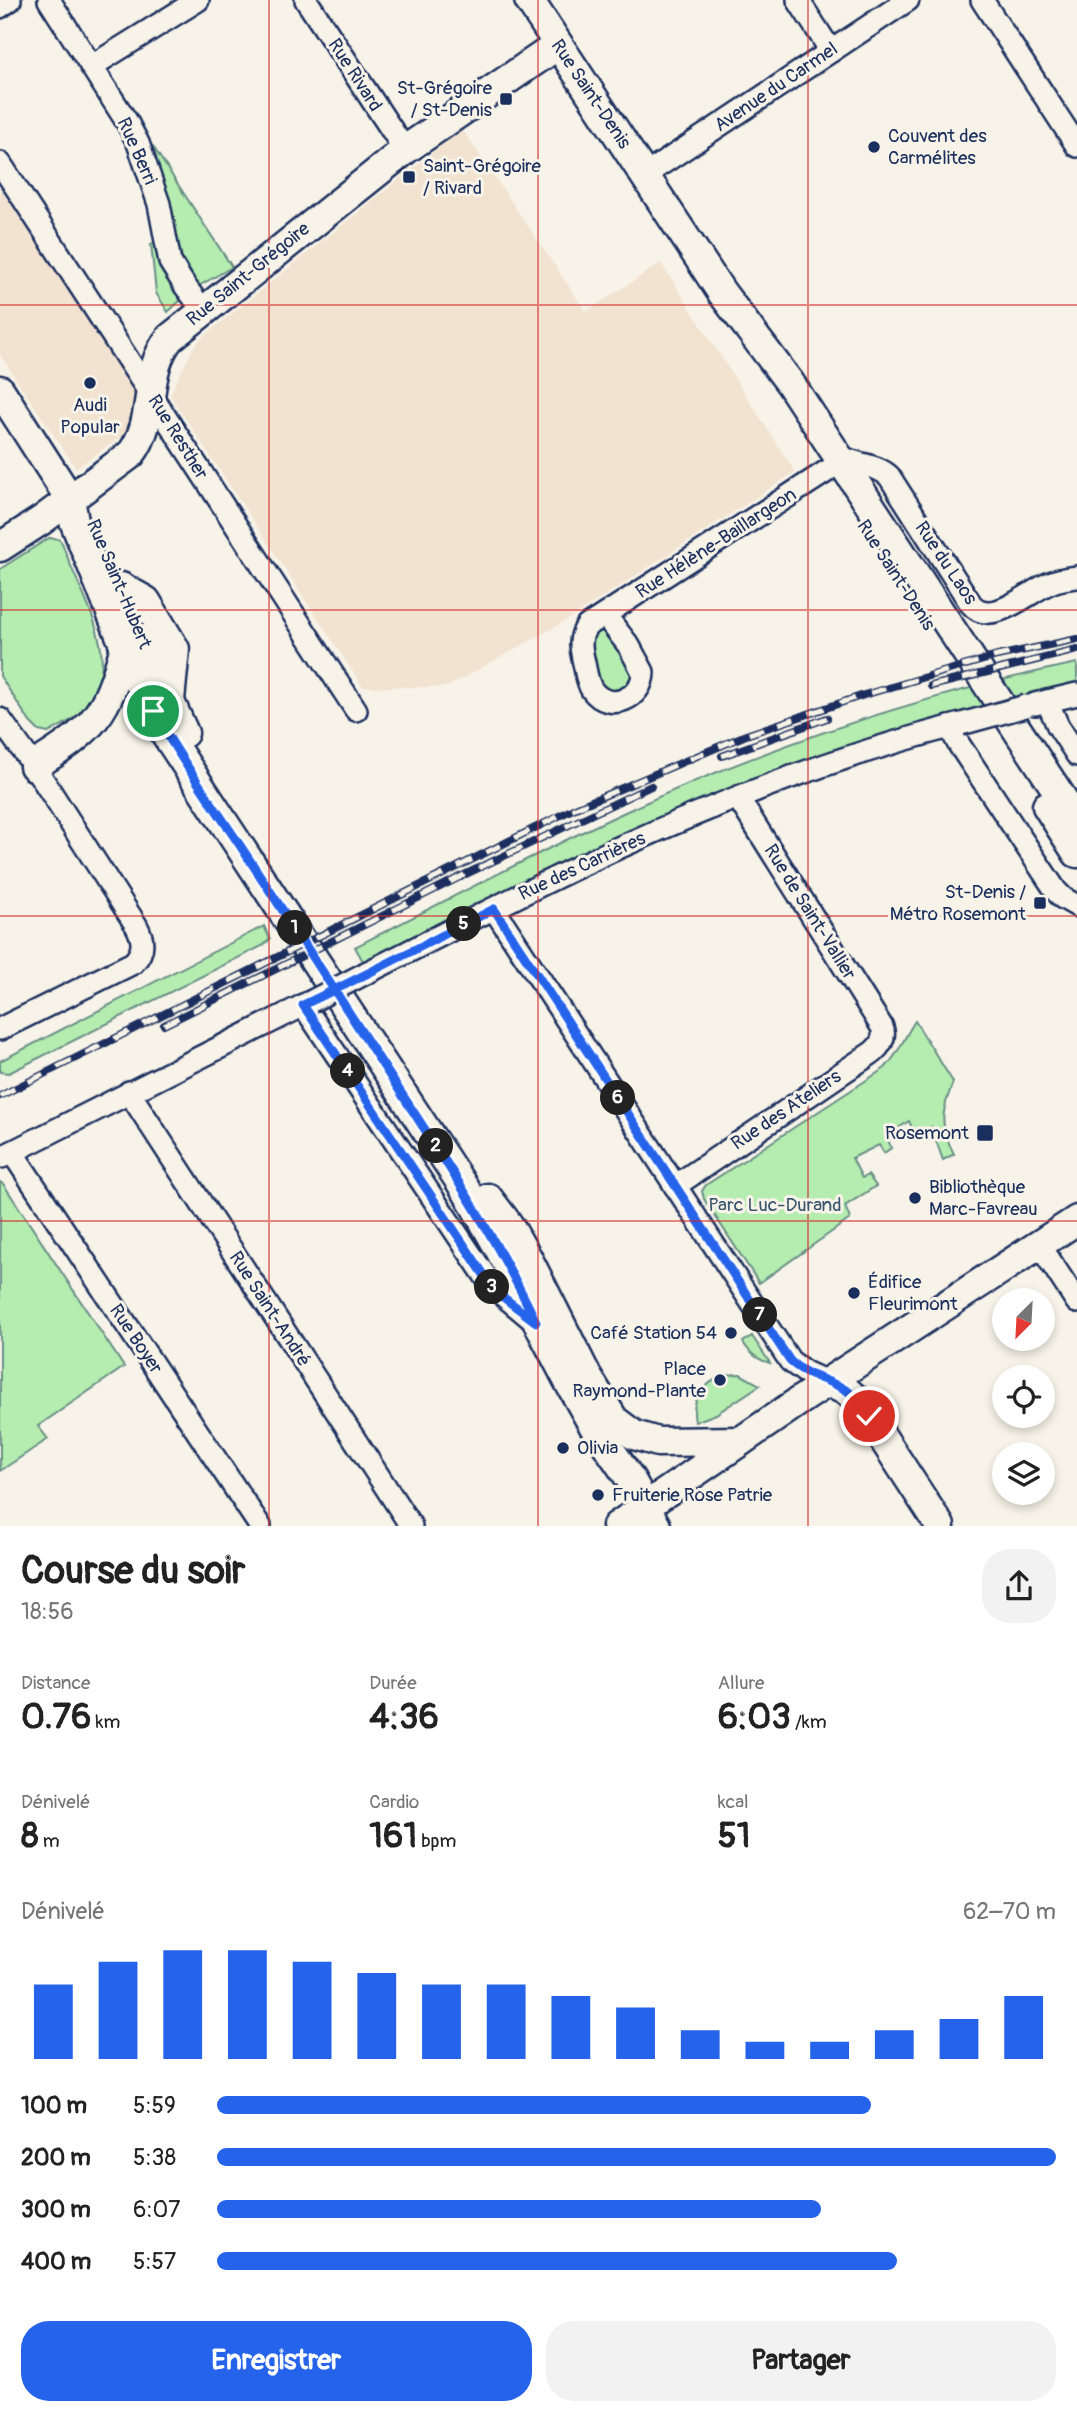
<!DOCTYPE html>
<html lang="fr">
<meta charset="utf-8">
<style>
:root{--surface:#fff;--page:#f2f2f2;--text:#222;--muted:#767676;--accent:#2563eb}
body{margin:0;font-family:Pangolin,sans-serif;background:var(--page);color:var(--text);height:100vh;display:flex;flex-direction:column;font-size:26px;white-space:nowrap}
*{box-sizing:border-box;margin:0}
p{font-size:23px;color:var(--muted)}
.icon{flex:none;width:38px;height:38px;fill:none;stroke:currentColor;stroke-width:2;stroke-linecap:round;stroke-linejoin:round}
.map{position:relative;height:1526px;overflow:hidden}
.panel{display:flex;flex-direction:column;background:var(--surface);flex:1}
.panel>*{flex:none}
.needle{width:46px;rotate:204deg}
.tools{position:absolute;left:992px;top:1288px;display:grid;gap:14px}
.tools a{display:grid;place-items:center;width:63px;height:63px;border-radius:50%;background:var(--surface);box-shadow:0 4px 10px #0003;font-size:35px}
.pin{position:absolute;display:grid;place-items:center;width:60px;height:60px;color:#fff;margin:-30px;border:4px solid #fff;border-radius:50%;box-shadow:0 2px 7px #0007}
.km{position:absolute;width:35px;height:35px;margin:-18px;border-radius:50%;background:#222;color:#fff;font-size:19px;line-height:35px;text-align:center}
.round{display:grid;place-items:center;flex:none;width:74px;height:74px;border-radius:28px;background:var(--page)}
.overview{display:flex;align-items:center;justify-content:space-between;height:119px;padding:0 21px}
h1{font-size:38px;font-weight:700;line-height:52px}
.metrics{display:grid;grid-template-columns:repeat(3,1fr);gap:10px;height:119px;padding:7px 21px}
.metrics div{display:grid;align-content:center}
.metrics b{font-size:35px;font-weight:700}
.metrics small{font-size:19px;font-weight:400}
.metrics p{font-size:19px}
.chart{height:196px;padding:14px 21px}
.chart p{display:flex;justify-content:space-between}
.chart svg{width:100%;height:126px;margin-top:7px;stroke:var(--accent);stroke-width:6}
.primary-button{display:flex;gap:14px;margin-top:auto;padding:14px 21px}
.primary-button a{flex:1;height:80px;border-radius:28px;background:var(--accent);color:#fff;font-size:28px;font-weight:700;line-height:80px;text-align:center}
.primary-button a+a{background:var(--page);color:var(--text)}
ul{padding:0 21px;list-style:none;font-size:23px}
li{display:grid;grid-template-columns:112px 84px 1fr;align-items:center;height:52px}
li i{height:18px;border-radius:9px;background:var(--accent)}
.map>svg:first-child{display:block}
.built{fill:#f2e2d0}
.green{fill:#b5ecaf;stroke:#688e86;stroke-width:2}
.lines{fill:none;stroke-linecap:round;stroke-linejoin:round}
.street-casing{stroke:#1b2f5e;stroke-width:26}
.secondary-casing{stroke:#1b2f5e;stroke-width:33}
.street{stroke:#f7f3e8;stroke-width:21}
.secondary{stroke:#f7f3e8;stroke-width:28}
.rail-casing{stroke:#1b2f5e;stroke-width:8}
.rail{stroke:#f7f3e8;stroke-width:5;stroke-dasharray:16;stroke-linecap:butt}
.street-bridge-casing{stroke:#1b2f5e;stroke-width:26;stroke-linecap:butt}
.street-bridge{stroke:#f7f3e8;stroke-width:21}
.route-casing{stroke:#fff;stroke-width:14}
.route{stroke:#2563eb;stroke-width:9}
.grid{fill:none;stroke:#d62828;stroke-width:2;stroke-opacity:0.55}
.poi-dot{fill:#1b2f5e;stroke:#f7f3e8;stroke-width:2.5}
.labels{text-anchor:middle;dominant-baseline:central;stroke-width:6;stroke-linejoin:round;paint-order:stroke}
.street-label{font-size:19px;fill:#1b2f5e;stroke:#f7f3e8}
.poi-label{font-size:19px;fill:#1b2f5e;stroke:#f7f3e8;text-anchor:start}
.park-label{font-size:19px;fill:#3a556e;stroke:#f7f3e8}
</style>
<div class="map">
<svg width="1077" height="1526" viewBox="0 0 1077 1526">
<rect width="100%" height="100%" fill="#f7f3e8"/>
<filter id="ink" filterUnits="userSpaceOnUse"><feTurbulence type="fractalNoise" baseFrequency=".0143" numOctaves="2"/><feDisplacementMap in="SourceGraphic" scale="14" xChannelSelector="R" yChannelSelector="G"/><feConvolveMatrix kernelMatrix="1 2 1 2 8 2 1 2 1" color-interpolation-filters="sRGB"/></filter>
<g filter="url(#ink)">
<!-- built -->
<g class="built">
<polygon points="462,129 586,312 661,263 795,472 567,620 447,687 363,687 170,395 193,348 203,337"/>
<polygon points="0,171 143,387 134,428 76,468 0,355"/>
</g>
<!-- green -->
<g class="green">
<polygon points="152,145 232,267 197,287 187,270 178,246 173,214"/>
<polygon points="154,243 165,273 182,299 168,312 156,293 151,244"/>
<path d="M49 538C56 538 60 538 63 545 78 593 125 655 88 705 79 717 61 726 48 733L39 731 30 722 0 676V569Z"/>
<polygon points="596,630 604,632 629,664 633,675 627,688 613,692 603,687 600,682 591,640"/>
<path d="M1077 663V683L1037 692 826 754 595 849 475 905 364 963 355 947C444 901 534 854 625 812 768 746 922 695 1077 663Z"/>
<polygon points="264,926 270,939 264,945 9,1073 0,1072 0,1061"/>
<path d="M915 1021 953 1082C942 1113 938 1123 954 1154L943 1160 931 1127 915 1135 909 1121 887 1136 891 1148 884 1153 879 1145 852 1158 862 1178 868 1175 876 1186 845 1206 850 1219 759 1283 704 1199 702 1191 706 1185 885 1068C898 1055 905 1036 915 1021Z"/>
<polygon points="0,1182 4,1185 124,1367 38,1426 48,1439 0,1471"/>
<path d="M752 1336 770 1363C758 1360 749 1353 743 1342Z"/>
<path d="M740 1374 760 1385 716 1414 695 1422C689 1393 713 1374 740 1374Z"/>
</g>
<g class="lines">
<!-- street casing -->
<g class="street-casing">
<g id="street">
<polyline points="49,0 127,122 138,143 159,204 170,262 185,286 203,310"/>
<polyline points="306,0 405,150"/>
<polyline points="798,0 831,51"/>
<polyline points="982,0 1077,146"/>
<polyline points="0,7 10,0"/>
<polyline points="92,66 198,0"/>
<polyline points="0,163 356,710"/>
<polyline points="645,175 908,0"/>
<path d="M834 452C850 466 874 462 889 476L971 604C991 628 1028 592 1050 583 1058 579 1068 578 1077 577"/>
<path d="M605 615 629 646 643 672C643 699 609 713 592 690 587 682 586 672 584 663 581 650 578 638 587 626L827 471"/>
<polyline points="1047,701 1058,726 1077,755"/>
<polyline points="1035,704 1077,694"/>
<path d="M0 719 34 766 136 925C144 939 145 951 133 963L0 1029"/>
<polyline points="950,727 958,743 1056,891 1063,898 1077,906"/>
<polyline points="494,909 790,1361 805,1372 827,1382"/>
<path d="M366 973C450 931 533 887 618 848 728 798 844 754 961 724"/>
<polyline points="303,1005 492,1286 534,1321"/>
<polyline points="129,1092 411,1526"/>
<polyline points="12,1152 260,1526"/>
<polyline points="2,1157 310,1002"/>
<path d="M675 1186 873 1052C881 1045 886 1037 882 1027L738 798"/>
<polyline points="1039,1244 1077,1302"/>
</g>
</g>
<!-- secondary casing -->
<g class="secondary-casing">
<g id="secondary">
<polyline points="529,0 722,293 790,383 1077,821"/>
<polyline points="0,390 70,499 74,521 140,684 165,733 467,1192 500,1250 570,1384 593,1425 631,1480 656,1526"/>
<path d="M0 547 42 520 131 454C158 419 142 372 170 338L405 150 558 45"/>
<polyline points="121,587 146,601 175,649 170,700"/>
<polyline points="142,639 184,733"/>
<path d="M34 766C94 729 107 715 125 646"/>
<polyline points="1047,806 1077,853"/>
<polyline points="488,1198 508,1224 528,1259 587,1376 614,1420 634,1435 658,1442 741,1441"/>
<polyline points="827,1382 847,1391 860,1403 940,1526"/>
<polyline points="617,1526 808,1395 1077,1220"/>
</g>
</g>
<!-- street -->
<use href="#street" class="street"/>
<!-- secondary -->
<use href="#secondary" class="secondary"/>
<!-- rail casing -->
<g class="rail-casing">
<g id="rail">
<polyline points="931,686 1077,650"/>
<polyline points="722,756 827,718"/>
<polyline points="164,1025 464,875 651,786"/>
<polyline points="0,1096 573,809 746,735 864,695 997,656 1077,639"/>
</g>
</g>
<!-- rail -->
<use href="#rail" class="rail"/>
<!-- street-bridge casing -->
<g class="street-bridge-casing">
<g id="street-bridge">
<polyline points="961,724 1026,706"/>
<polyline points="310,1002 366,973"/>
</g>
</g>
<!-- street-bridge -->
<use href="#street-bridge" class="street-bridge"/>
</g>
</g>
<g class="lines" filter="url(#ink)">
<!-- route casing -->
<g class="route-casing">
<path id="route" d="M153 711C181 760 214 806 245 853 294 927 342 1002 390 1076 443 1157 494 1233 536 1322L495 1291 303 1005C367 975 431 941 494 909L790 1361C809 1379 837 1380 855 1397 861 1403 864 1410 869 1416"/>
</g>
<!-- route -->
<use href="#route" class="route"/>
</g>
<!-- grid -->
<path class="grid" d="M269 0V1526M538 0V1526M808 0V1526M0 305H1077M0 610H1077M0 916H1077M0 1221H1077"/>
<!-- markers -->
<g class="poi-dot">
<rect x="499" y="92" width="14" height="14" rx="3.5"/>
<circle cx="874" cy="147" r="7"/>
<rect x="402" y="170" width="14" height="14" rx="3.5"/>
<circle cx="90" cy="383" r="7"/>
<rect x="1033" y="896" width="14" height="14" rx="3.5"/>
<rect x="976" y="1124" width="18" height="18" rx="3.5"/>
<circle cx="915" cy="1198" r="7"/>
<circle cx="854" cy="1293" r="7"/>
<circle cx="731" cy="1333" r="7"/>
<circle cx="720" cy="1380" r="7"/>
<circle cx="563" cy="1448" r="7"/>
<circle cx="598" cy="1495" r="7"/>
</g>
<g class="labels">
<!-- street labels -->
<g class="street-label">
<text transform="translate(355 75) rotate(57)">Rue Rivard</text>
<text transform="translate(776 87) rotate(-34)">Avenue du Carmel</text>
<text transform="translate(591 94) rotate(56)">Rue Saint-Denis</text>
<text transform="translate(137 151) rotate(66)">Rue Berri</text>
<text transform="translate(248 274) rotate(-39)">Rue Saint-Grégoire</text>
<text transform="translate(178 437) rotate(58)">Rue Resther</text>
<text transform="translate(716 543) rotate(-33)">Rue Hélène-Baillargeon</text>
<text transform="translate(946 563) rotate(56)">Rue du Laos</text>
<text transform="translate(896 575) rotate(57)">Rue Saint-Denis</text>
<text transform="translate(119 584) rotate(67)">Rue Saint-Hubert</text>
<text transform="translate(582 866) rotate(-25)">Rue des Carrières</text>
<text transform="translate(810 912) rotate(58)">Rue de Saint-Vallier</text>
<text transform="translate(786 1110) rotate(-34)">Rue des Ateliers</text>
<text transform="translate(270 1309) rotate(57)">Rue Saint-André</text>
<text transform="translate(136 1339) rotate(56)">Rue Boyer</text>
</g>
<!-- poi labels -->
<g class="poi-label">
<text x="492" y="88" text-anchor="end">St-Grégoire<tspan x="492" dy="22">/ St-Denis</tspan></text>
<text x="888" y="136">Couvent des<tspan x="888" dy="22">Carmélites</tspan></text>
<text x="423" y="166">Saint-Grégoire<tspan x="423" dy="22">/ Rivard</tspan></text>
<text x="90" y="405" text-anchor="middle">Audi<tspan x="90" dy="22">Popular</tspan></text>
<text x="1026" y="892" text-anchor="end">St-Denis /<tspan x="1026" dy="22">Métro Rosemont</tspan></text>
<text x="969" y="1133" text-anchor="end">Rosemont</text>
<text x="929" y="1187">Bibliothèque<tspan x="929" dy="22">Marc-Favreau</tspan></text>
<text x="868" y="1282">Édifice<tspan x="868" dy="22">Fleurimont</tspan></text>
<text x="717" y="1333" text-anchor="end">Café Station 54</text>
<text x="706" y="1369" text-anchor="end">Place<tspan x="706" dy="22">Raymond-Plante</tspan></text>
<text x="577" y="1448">Olivia</text>
<text x="612" y="1495">Fruiterie Rose Patrie</text>
</g>
<!-- park labels -->
<g class="park-label">
<text x="775" y="1205">Parc Luc-Durand</text>
</g>
</g>
</svg>
<div class="tools">
<a><svg class="needle" viewBox="-14 -14 28 28"><path d="M0-13l5 13h-10z" fill="#e53935"/><path d="M0 13l5-13h-10z" fill="#767676"/></svg></a>
<a><svg class="icon" aria-label="locate" viewBox="0 0 24 24"><circle cx="12" cy="12" r="6"/><path d="M12 2v4M12 18v4M2 12h4M18 12h4"/></svg></a>
<a><svg class="icon" aria-label="layers" viewBox="0 0 24 24"><path d="M12 4l9 5-9 5-9-5zM3 14l9 5 9-5"/></svg></a>
</div>
<div class="pin" style="left:153px;top:711px;background:#1e9e55"><svg class="icon" aria-label="arrive" viewBox="0 0 24 24"><path d="M6 21V4h12l-3 4 3 4H6"/></svg></div>
<div class="pin" style="left:869px;top:1416px;background:#d93025"><svg class="icon" aria-label="check" viewBox="0 0 24 24"><path d="M5 12l5 5 9-10"/></svg></div>
<b class="km" style="left:295px;top:928px">1</b>
<b class="km" style="left:436px;top:1146px">2</b>
<b class="km" style="left:492px;top:1287px">3</b>
<b class="km" style="left:348px;top:1071px">4</b>
<b class="km" style="left:464px;top:924px">5</b>
<b class="km" style="left:618px;top:1098px">6</b>
<b class="km" style="left:760px;top:1315px">7</b>
</div>
<section class="panel">
<div class="overview"><div><h1>Course du soir</h1><p>18:56</p></div><a class="round"><svg class="icon" aria-label="share" viewBox="0 0 24 24"><path d="M12 15V3M7 8l5-5 5 5M5 13v7h14v-7"/></svg></a></div>
<div class="metrics">
<div><p>Distance</p><b>0.76<small> km</small></b></div>
<div><p>Durée</p><b>4:36</b></div>
<div><p>Allure</p><b>6:03<small> /km</small></b></div>
</div>
<div class="metrics">
<div><p>Dénivelé</p><b>8<small> m</small></b></div>
<div><p>Cardio</p><b>161<small> bpm</small></b></div>
<div><p>kcal</p><b>51</b></div>
</div>
<div class="chart"><p><span>Dénivelé</span>62–70 m</p>
<svg viewBox="0 0 160 44" preserveAspectRatio="none"><path d="M5 44V18M15 44V10M25 44V6M35 44V6M45 44V10M55 44V14M65 44V18M75 44V18M85 44V22M95 44V26M105 44V34M115 44V38M125 44V38M135 44V34M145 44V30M155 44V22"/></svg>
</div>
<ul>
<li><b>100 m</b>5:59<i style="width:78%"></i></li>
<li><b>200 m</b>5:38<i style="width:100%"></i></li>
<li><b>300 m</b>6:07<i style="width:72%"></i></li>
<li><b>400 m</b>5:57<i style="width:81%"></i></li>
</ul>
<div class="primary-button"><a>Enregistrer</a><a>Partager</a></div>
</section>
